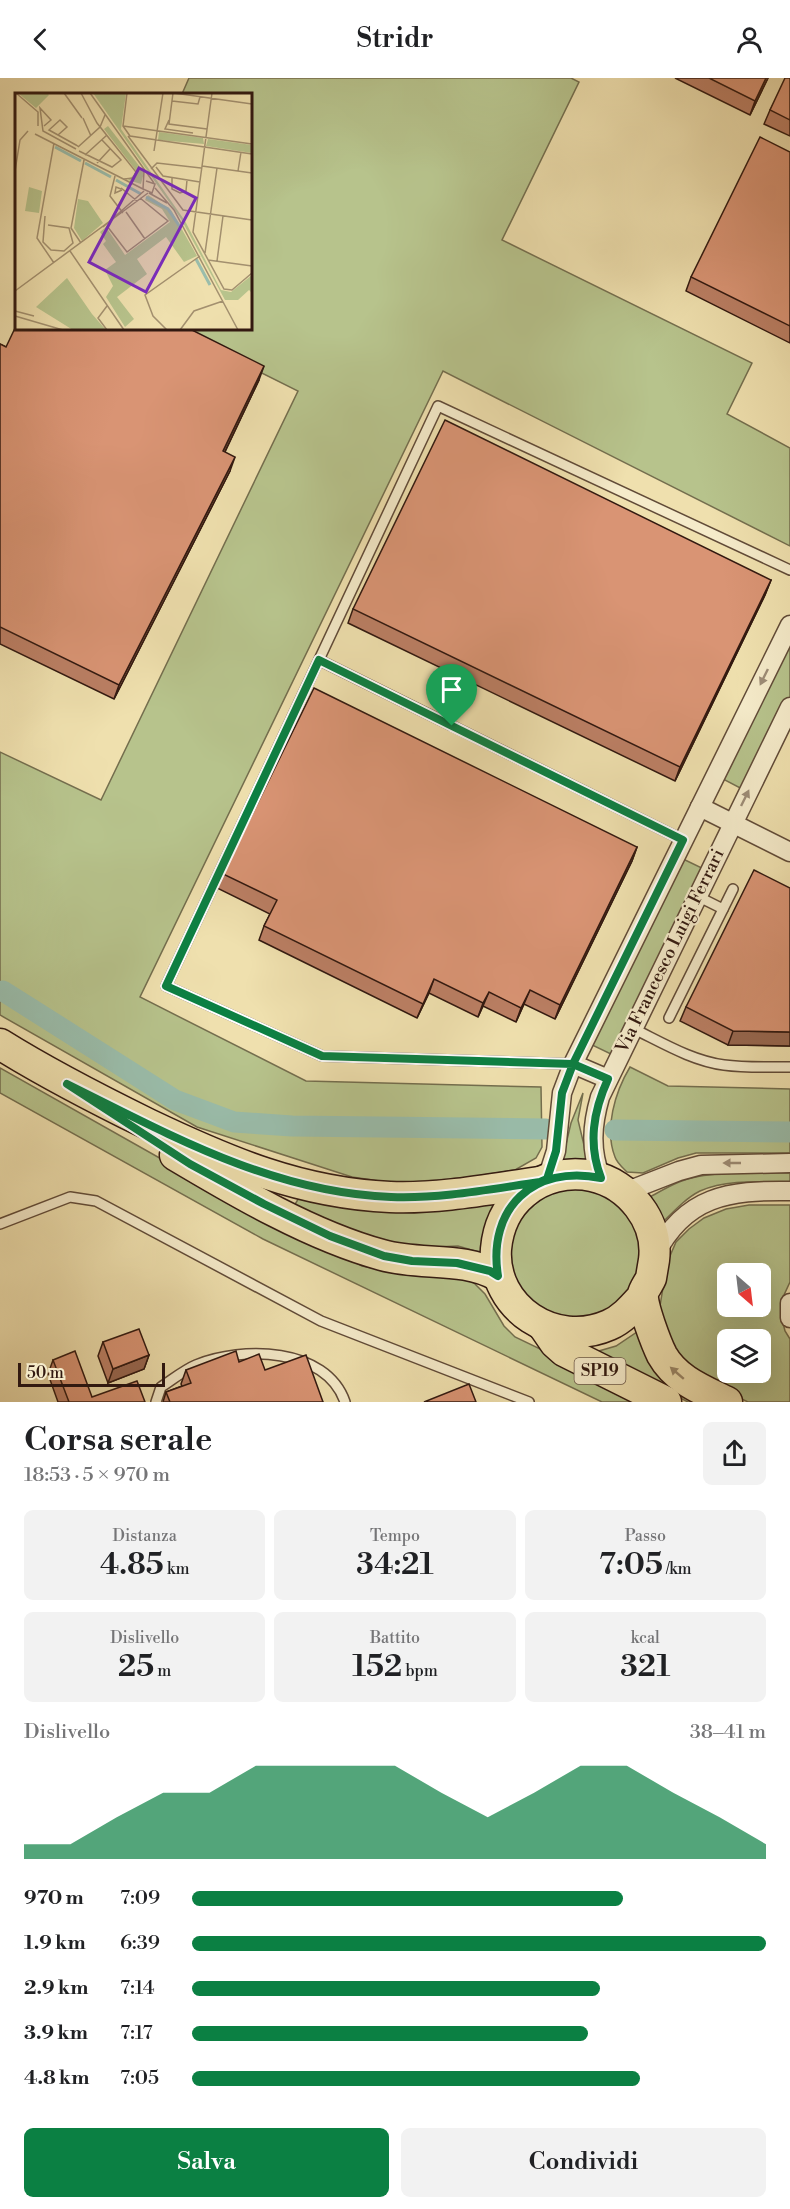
<!DOCTYPE html>
<html lang="it">
<meta charset="utf-8">
<style>
:root{--surface:#fff;--page:#f2f2f2;--text:#202124;--muted:#757577;--accent:#0b8043}
body{margin:0;font-family:"Libre Bodoni",serif;background:var(--page);color:var(--text);height:100vh;display:flex;flex-direction:column;font-size:22px;white-space:nowrap}
*{box-sizing:border-box;margin:0}
p{font-size:20px;color:var(--muted)}
.icon{flex:none;width:33px;height:33px;fill:none;stroke:currentColor;stroke-width:2;stroke-linecap:round;stroke-linejoin:round}
.map{position:relative;height:1324px;overflow:hidden}
.details{display:flex;flex-direction:column;background:var(--surface);flex:1}
.details>*{flex:none}
.needle{width:39px;rotate:152deg}
.buttons{position:absolute;left:717px;top:1185px;display:grid;gap:12px}
.buttons a{display:grid;place-items:center;width:54px;height:54px;border-radius:9px;background:var(--surface);box-shadow:0 6px 24px #0002;font-size:30px}
.scale{position:absolute;left:18px;bottom:15px;width:147px;box-sizing:border-box;padding-left:6px;border:3px solid #321910;border-top:0;font-size:16px;line-height:21px;white-space:nowrap;color:#321910;-webkit-text-stroke:4px #f5ebca;paint-order:stroke}
.pin{position:absolute;display:grid;place-items:center;width:51px;height:51px;color:#fff;margin:-62px -26px;border-radius:50% 50% 50% 0;rotate:-45deg;box-shadow:0 0 6px #0007}
.pin .icon{rotate:45deg}
.round{display:grid;place-items:center;flex:none;width:63px;height:63px;border-radius:9px;background:var(--page)}
.summary{display:flex;align-items:center;justify-content:space-between;height:102px;padding:0 24px}
h1{font-size:33px;font-weight:600;line-height:45px}
.metrics{display:grid;grid-template-columns:repeat(3,1fr);gap:9px;height:102px;padding:6px 24px}
.metrics div{display:grid;align-content:center;border-radius:9px;background:var(--page);text-align:center}
.metrics b{font-size:30px;font-weight:600}
.metrics small{font-size:16px;font-weight:400}
.metrics p{font-size:16px}
.chart{height:168px;padding:12px 24px}
.chart p{display:flex;justify-content:space-between}
.chart svg{width:100%;height:108px;margin-top:6px;fill:var(--accent);opacity:.7}
.primary-button{display:flex;gap:12px;margin-top:auto;padding:12px 24px}
.primary-button a{flex:1;height:69px;border-radius:9px;background:var(--accent);color:#fff;font-size:24px;font-weight:600;line-height:69px;text-align:center}
.primary-button a+a{background:var(--page);color:var(--text)}
ul{padding:0 24px;list-style:none;font-size:20px}
li{display:grid;grid-template-columns:96px 72px 1fr;align-items:center;height:45px}
li i{height:15px;border-radius:8px;background:var(--accent)}
header{display:flex;justify-content:space-between;align-items:center;height:78px;padding:0 24px;background:var(--surface);font-size:27px;font-weight:600}
.map>svg:first-child{display:block}
.green{fill:#b7c38c;stroke:#746e4e;stroke-width:1.5;fill-rule:evenodd}
.lines{fill:none;stroke-linecap:round;stroke-linejoin:round}
.canal{stroke:#9abdab;stroke-width:21}
.service-casing{stroke:#614b38;stroke-width:12}
.minor-casing{stroke:#614b38;stroke-width:21}
.primary-casing{stroke:#321910;stroke-width:33}
.service{stroke:#f5ebca;stroke-width:9}
.minor{stroke:#f5ebca;stroke-width:18}
.primary{stroke:#efe0ae;stroke-width:30}
.wall{fill:#bb7f64;stroke:#321910;stroke-width:1.5}
.shaded-wall{fill:#986851;stroke:#321910;stroke-width:1.5}
.building{fill:#d99474;stroke:#321910;stroke-width:1.5}
.oneway{fill:#9d8c76}
.oneway2{fill:#9a8667}
.route-casing{stroke:#fff;stroke-width:12}
.route{stroke:#0b8043;stroke-width:8}
.labels{text-anchor:middle;dominant-baseline:central;stroke-width:4.5;stroke-linejoin:round;paint-order:stroke}
.shield{fill:#f5ebca;stroke:#6c5848;stroke-width:1.5}
.shield-label{font-size:16px;font-weight:bold;fill:#321910}
.street-label{font-size:18px;fill:#321910;stroke:#f5ebca}
.inset-river{fill:none;stroke:#9abdab;stroke-width:3}
.inset-road{fill:none;stroke:#a3906f;stroke-width:1.5}
.view{fill:#7b2cbf;fill-opacity:0.15;stroke:#7b2cbf;stroke-width:3}
.inset-edge{fill:none;stroke:#321910;stroke-width:3}
</style>
<header><svg class="icon" aria-label="back" viewBox="0 0 24 24"><path d="M15 5l-7 7 7 7"/></svg>Stridr<svg class="icon" aria-label="person" viewBox="0 0 24 24"><circle cx="12" cy="8" r="4"/><path d="M4 21q1-7 8-7t8 7"/></svg></header>
<div class="map">
<svg width="790" height="1324" viewBox="0 0 790 1324">
<rect width="100%" height="100%" fill="#efe0ae"/>
<filter id="stains"><feTurbulence type="fractalNoise" baseFrequency=".00333" numOctaves="4"/><feColorMatrix values="0 0 0 0 .2 0 0 0 0 .09 0 0 0 0 .02 0 0 0 .5 -.17"/></filter>
<radialGradient id="worn" r=".72"><stop offset=".6" stop-color="#630" stop-opacity="0"/><stop offset="1" stop-color="#630" stop-opacity=".3"/></radialGradient>
<!-- green -->
<g class="green">
<polygon points="189,0 571,0 579,4 502,162 752,285 727,336 790,370 790,468 443,293 140,919 306,1003 541,1009 542,1069 536,1080 515,1092 464,1100 393,1105 352,1099 197,1049 0,937 0,674 101,722 298,313 173,251 250,250 250,16 182,16"/>
<polygon points="790,560 790,619 744,712 721,700"/>
<polygon points="681,780 706,792 615,978 590,966"/>
<path d="M630 989 668 1008 790 1011V1075H696L678 1080 643 1095 627 1094C623 1090 617 1085 615 1079 604 1051 615 1014 630 989Z"/>
<polygon points="0,990 195,1100 362,1188 398,1195 463,1198 475,1206 485,1216 504,1248 515,1259 650,1324 602,1324 263,1161 0,1015"/>
<polygon points="583,1015 578,1042 588,1084 562,1083 571,1045"/>
<path d="M790 1095V1104C761 1104 727 1101 700 1113 686 1120 674 1133 663 1144L650 1119C659 1114 669 1108 679 1104 707 1092 759 1095 790 1095Z"/>
<polygon points="578,1104 622,1120 648,1183 609,1240 541,1238 511,1204 507,1158 533,1119"/>
<path d="M517 1113C502 1132 480 1150 482 1175L458 1168 409 1170 382 1167 294 1128 300 1118Z"/>
<path d="M749 1127H790V1204L784 1217 781 1237 785 1253 790 1261V1324H748L723 1312 678 1278 659 1234 667 1185 676 1164 689 1151 704 1140 726 1131ZM728 1196H760V1228H728ZM728 1262H760V1294H728Z"/>
<polygon points="640,1252 701,1324 688,1324 592,1275 616,1268"/>
</g>
<g class="lines">
<!-- canal -->
<g class="canal">
<polyline points="3,913 175,1022 234,1044 292,1048 546,1051"/>
<polyline points="615,1052 790,1054"/>
</g>
<!-- service casing -->
<g class="service-casing">
<g id="service">
<polyline points="319,582 683,762"/>
<polyline points="697,818 723,831"/>
<polyline points="669,940 733,811"/>
<path d="M632 950C661 964 692 983 724 987 746 990 768 989 790 989"/>
<polyline points="573,986 322,978 166,908 438,328 790,492"/>
<polyline points="0,1146 70,1119 96,1123 321,1243 529,1324"/>
<path d="M156 1324 161 1309C172 1302 184 1292 196 1287 242 1268 326 1269 345 1324"/>
</g>
</g>
<!-- minor casing -->
<g class="minor-casing">
<g id="minor">
<polyline points="700,729 790,774"/>
<polyline points="573,986 608,1001"/>
<path d="M601 1100C590 1072 592 1047 600 1019L790 629"/>
<polyline points="547,1101 556,1073 562,1015 573,986 790,547"/>
<polyline points="625,1114 679,1093 701,1087 790,1085"/>
<path d="M655 1177C685 1118 729 1112 790 1113"/>
<polyline points="790,1225 790,1240"/>
</g>
</g>
<!-- primary casing -->
<g class="primary-casing">
<g id="primary">
<path d="M0 966C48 996 97 1021 148 1046 228 1084 300 1115 390 1119 440 1121 490 1111 539 1104"/>
<path d="M175 1077C237 1114 312 1158 382 1177 420 1188 463 1178 498 1198"/>
<path d="M643 1218C633 1229 623 1241 609 1247 555 1271 492 1230 496 1171 498 1149 507 1129 524 1115 542 1099 568 1093 592 1098 629 1106 659 1143 654 1182 653 1188 652 1194 651 1200 649 1205 644 1211 643 1216 641 1226 657 1267 662 1277 676 1302 703 1312 727 1324"/>
<polyline points="544,1249 555,1265 564,1273 666,1324"/>
</g>
</g>
<!-- service -->
<use href="#service" class="service"/>
<!-- minor -->
<use href="#minor" class="minor"/>
<!-- primary -->
<use href="#primary" class="primary"/>
</g>
<!-- wall -->
<g class="wall">
<polygon points="675,0 768,0 750,37"/>
<polygon points="790,0 790,58 764,46 770,32"/>
<polygon points="790,74 790,265 686,213 691,199"/>
<polygon points="0,266 6,269 259,302 225,374 230,393 114,621 0,566"/>
<polygon points="771,502 765,517 675,703 348,545 353,531"/>
<polygon points="637,769 632,783 555,941 524,926 516,944 483,928 478,939 429,915 417,940 259,862 264,848 270,836 217,810 223,796"/>
<polygon points="790,810 790,968 728,967 680,943 686,929"/>
<polygon points="103,1264 149,1277 144,1291 108,1305 98,1278"/>
<polygon points="53,1282 92,1319 145,1324 58,1324 48,1296"/>
<polygon points="239,1284 265,1292 323,1324 163,1324 166,1314 182,1308 181,1306 186,1292"/>
</g>
<!-- shaded-wall -->
<g class="shaded-wall">
<polygon points="766,0 768,0 750,37 755,23"/>
<polygon points="264,288 259,302 218,388 223,373"/>
<polygon points="235,379 230,393 114,621 119,607"/>
<polygon points="771,502 765,517 675,703 680,689"/>
<polygon points="637,769 632,783 555,941 560,927"/>
<polygon points="434,901 429,915 417,940 423,926"/>
<polygon points="530,912 524,926 516,944 521,930"/>
<polygon points="489,914 483,928 478,939 483,925"/>
<polygon points="733,953 790,954 790,968 728,967"/>
<polygon points="149,1277 144,1291 108,1305 113,1291"/>
</g>
<!-- building -->
<g class="building">
<polygon points="709,0 766,0 755,23"/>
<polygon points="785,0 790,0 790,42 770,32"/>
<polygon points="760,59 790,74 790,248 691,199"/>
<polygon points="16,248 16,250 188,250 264,288 223,373 235,379 119,607 0,549 0,266 6,269"/>
<polygon points="445,342 771,502 680,689 353,531"/>
<polygon points="314,610 637,769 560,927 530,912 521,930 489,914 483,925 434,901 423,926 264,848 277,822 223,796"/>
<polygon points="754,792 790,810 790,954 733,953 686,929"/>
<polygon points="139,1251 149,1277 113,1291 103,1264"/>
<polygon points="75,1273 92,1319 137,1303 145,1324 69,1324 53,1282"/>
<polygon points="236,1273 239,1284 259,1276 265,1292 306,1277 323,1324 170,1324 166,1314 191,1305 186,1292"/>
<polygon points="469,1306 476,1324 424,1324"/>
</g>
<!-- one-way arrows -->
<defs><path id="oneway-solid" d="M-6-.8H1V-3.2L6.5 0L1 3.2V.8H-6Z" transform="scale(1.5)"/></defs>
<g class="oneway">
<use href="#oneway-solid" transform="translate(764 599) rotate(116)"/>
<use href="#oneway-solid" transform="translate(745 720) rotate(-64)"/>
<use href="#oneway-solid" transform="translate(732 1085) rotate(180)"/>
</g>
<use class="oneway2" href="#oneway-solid" transform="translate(677 1295) rotate(-139)"/>
<g class="lines">
<!-- route casing -->
<g class="route-casing">
<path id="route" d="M452 648 683 762 573 986 562 1015 556 1073 547 1101 540 1104C491 1111 440 1121 391 1119 273 1115 170 1057 67 1006L190 1086 264 1126 330 1158 384 1178 412 1183 457 1185 490 1193 498 1198C487 1130 534 1086 601 1100 588 1066 593 1034 608 1001L573 986 322 978 166 908 319 582 452 648"/>
</g>
<!-- route -->
<use href="#route" class="route"/>
</g>
<g class="labels">
<!-- shield labels -->
<rect class="shield" x="574.5" y="1280" width="51" height="26" rx="4.5"/>
<g class="shield-label">
<text x="600" y="1293">SP19</text>
</g>
<!-- street labels -->
<g class="street-label">
<text transform="translate(670 873) rotate(-64)">Via Francesco Luigi Ferrari</text>
</g>
</g>
<!-- overview -->
<g transform="translate(15 15)">
<rect width="237" height="237" fill="#efe0ae"/>
<path d="M3 0H32L34 2 21 15ZM78 0H111L106 36 170 128 206 197 216 199 237 182V200L234 197 223 207H210L166 126ZM93 33 129 79 126 91 113 87 122 79 89 36ZM144 39 188 45 189 51 143 47ZM193 46 237 52V60L191 53ZM14 94 27 98 24 120 10 118ZM133 102 156 117 182 163 169 169 151 144 122 166 132 181 102 204 119 226 110 234 91 204 98 193 90 177 101 169 88 151 91 148 85 139 91 134 110 162 155 129 147 116 130 107ZM63 106 73 108 88 130 67 148 59 135ZM52 185 77 221 91 237H58L21 214Z" fill="#b7c38c"/>
<path class="inset-river" d="M40 54 66 68M70 70 96 84M101 87 126 101M131 104 153 116 165 134M181 166 195 192"/>
<path class="inset-road" d="M1 0 23 19V33M49 0 67 25M66 0 82 30 121 79 118 85 109 86M75 0 139 90M112 0 108 33 115 43 237 61M158 0 154 31 192 36M159 0 237 11M197 0 178 139 209 196 217 197 237 180M157 8 183 11 185 4M68 25 76 43M154 27 150 36 178 40M29 33 36 27 25 15 28 38 61 56M108 33 237 51M20 41 128 96M43 42 52 34 45 27 34 37 61 52 64 54M113 43 168 117 237 127M63 54 85 34 90 22M64 58 97 74 106 67 87 47M139 58 148 0M70 62 92 42M82 70 95 56M187 73 237 80M141 74 148 83 185 89M136 76 142 70 186 75M0 78 5 47 13 38M129 78 128 96 137 100 140 91 131 88M223 78 226 59M100 83 95 103 108 120M157 85V96L165 100 171 98 172 87M140 95 159 117 223 237M106 96 101 94 100 100 107 97M110 98 106 95 122 108M134 100 152 110M111 119 130 146M30 123 28 149 36 157 49 158 58 150 54 135 33 132M92 133 112 159 153 128 125 105M88 134 129 98M66 150 56 135 69 67M55 158 109 237M190 160 202 75M193 167 237 173M202 168 208 123M39 170 22 145 39 50M0 198 133 100M0 218 19 223M0 223 48 237M92 237 83 225 92 213M152 237 138 223 130 202 185 163M165 237 179 218 208 208"/>
<path class="view" d="M124 75 181 105 131 199 74 169Z"/>
<rect width="237" height="237" class="inset-edge"/>
</g>
<rect width="100%" height="100%" filter="url(#stains)"/>
<rect width="100%" height="100%" fill="url(#worn)"/>
</svg>
<div class="buttons">
<a><svg class="needle" viewBox="-14 -14 28 28"><path d="M0-13l5 13h-10z" fill="#e53935"/><path d="M0 13l5-13h-10z" fill="#757577"/></svg></a>
<a><svg class="icon" aria-label="layers" viewBox="0 0 24 24"><path d="M12 4l9 5-9 5-9-5zM3 14l9 5 9-5"/></svg></a>
</div>
<div class="scale">50 m</div>
<div class="pin" style="left:452px;top:648px;background:#1e9e55"><svg class="icon" aria-label="arrive" viewBox="0 0 24 24"><path d="M6 21V4h12l-3 4 3 4H6"/></svg></div>
</div>
<section class="details">
<div class="summary"><div><h1>Corsa serale</h1><p>18:53 · 5 × 970 m</p></div><a class="round"><svg class="icon" aria-label="share" viewBox="0 0 24 24"><path d="M12 15V3M7 8l5-5 5 5M5 13v7h14v-7"/></svg></a></div>
<div class="metrics">
<div><p>Distanza</p><b>4.85<small> km</small></b></div>
<div><p>Tempo</p><b>34:21</b></div>
<div><p>Passo</p><b>7:05<small> /km</small></b></div>
</div>
<div class="metrics">
<div><p>Dislivello</p><b>25<small> m</small></b></div>
<div><p>Battito</p><b>152<small> bpm</small></b></div>
<div><p>kcal</p><b>321</b></div>
</div>
<div class="chart"><p><span>Dislivello</span>38–41 m</p>
<svg viewBox="0 0 160 44" preserveAspectRatio="none"><path d="M0 44V38L10 38L20 27L30 17L40 17L50 6L60 6L70 6L80 6L90 17L100 27L110 17L120 6L130 6L140 17L150 27L160 38V44z"/></svg>
</div>
<ul>
<li><b>970 m</b>7:09<i style="width:75%"></i></li>
<li><b>1.9 km</b>6:39<i style="width:100%"></i></li>
<li><b>2.9 km</b>7:14<i style="width:71%"></i></li>
<li><b>3.9 km</b>7:17<i style="width:69%"></i></li>
<li><b>4.8 km</b>7:05<i style="width:78%"></i></li>
</ul>
<div class="primary-button"><a>Salva</a><a>Condividi</a></div>
</section>
